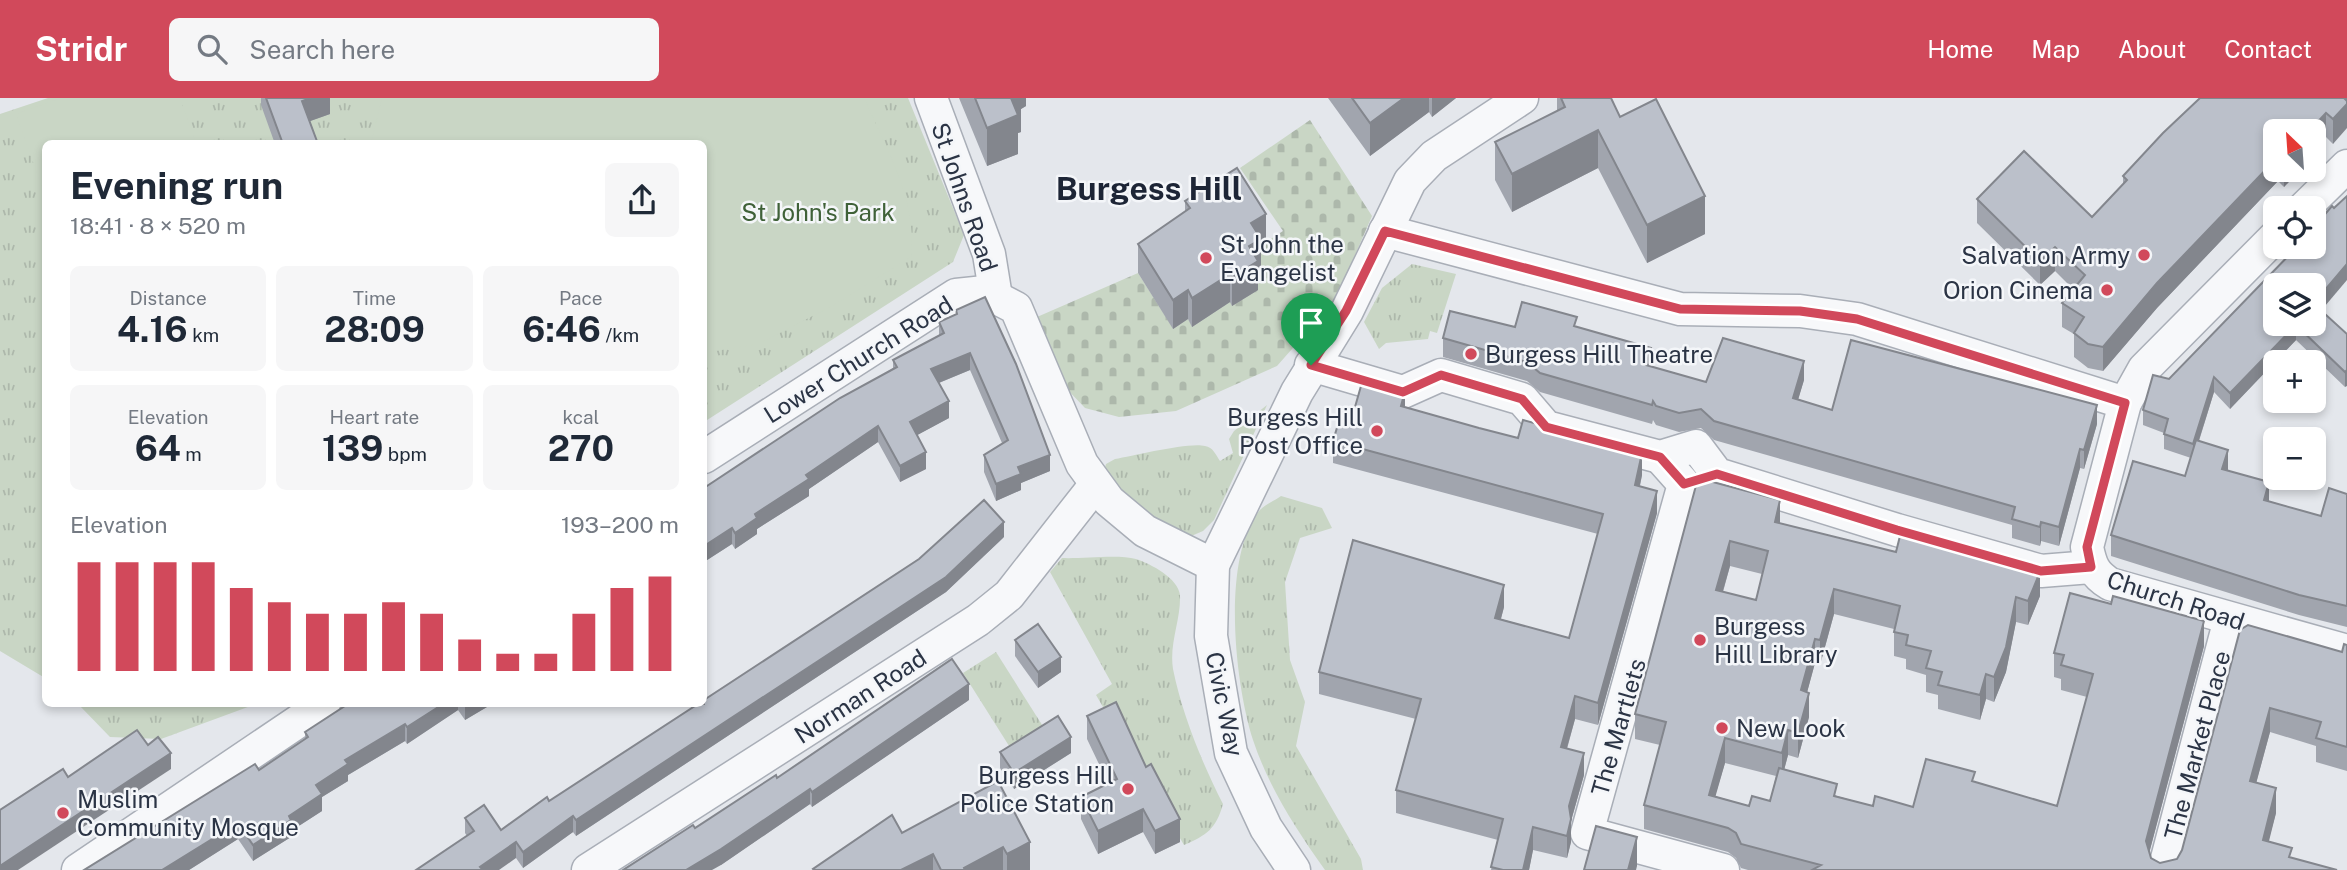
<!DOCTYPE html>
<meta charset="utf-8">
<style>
:root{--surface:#fff;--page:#f6f6f7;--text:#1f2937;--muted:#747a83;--accent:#d1495b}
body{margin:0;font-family:"Public Sans",sans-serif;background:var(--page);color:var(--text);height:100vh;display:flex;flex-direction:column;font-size:26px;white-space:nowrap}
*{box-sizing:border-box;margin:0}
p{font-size:23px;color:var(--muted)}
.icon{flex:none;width:38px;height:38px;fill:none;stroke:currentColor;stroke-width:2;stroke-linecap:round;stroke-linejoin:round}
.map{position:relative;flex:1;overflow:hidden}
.sheet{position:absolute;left:42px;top:42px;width:665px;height:567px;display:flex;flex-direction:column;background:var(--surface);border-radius:10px;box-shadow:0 4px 10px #0003}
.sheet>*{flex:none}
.needle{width:46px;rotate:335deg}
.fabs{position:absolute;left:2263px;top:21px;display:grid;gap:14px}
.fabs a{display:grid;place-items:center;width:63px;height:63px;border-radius:10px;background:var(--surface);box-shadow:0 4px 10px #0003;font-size:35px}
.pin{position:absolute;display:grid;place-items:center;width:60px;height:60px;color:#fff;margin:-72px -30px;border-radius:50% 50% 50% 0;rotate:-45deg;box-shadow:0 0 7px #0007}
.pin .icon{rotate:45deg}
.round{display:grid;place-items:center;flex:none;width:74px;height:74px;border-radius:10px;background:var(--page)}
.head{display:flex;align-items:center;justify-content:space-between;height:119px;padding:0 28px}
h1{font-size:38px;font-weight:700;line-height:52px}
.stats{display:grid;grid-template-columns:repeat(3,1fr);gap:10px;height:119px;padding:7px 28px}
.stats div{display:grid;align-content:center;border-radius:10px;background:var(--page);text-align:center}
.stats b{font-size:35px;font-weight:700}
.stats small{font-size:19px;font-weight:400}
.stats p{font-size:19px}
.chart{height:196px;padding:14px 28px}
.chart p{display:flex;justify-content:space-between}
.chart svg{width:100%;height:126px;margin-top:7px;stroke:var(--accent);stroke-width:6}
header{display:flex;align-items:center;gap:42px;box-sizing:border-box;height:98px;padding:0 35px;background:var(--accent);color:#fff}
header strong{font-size:33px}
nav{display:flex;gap:38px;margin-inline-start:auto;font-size:24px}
.search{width:490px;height:63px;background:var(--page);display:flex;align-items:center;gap:18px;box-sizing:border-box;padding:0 24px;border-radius:10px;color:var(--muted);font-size:26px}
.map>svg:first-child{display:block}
.grass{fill:url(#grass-tufts)}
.cemetery{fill:url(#cemetery-stones)}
.pitch{fill:#c9d6c5}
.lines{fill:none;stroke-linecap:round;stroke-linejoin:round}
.minor-casing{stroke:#a9aeb7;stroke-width:35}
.minor{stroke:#f7f8fa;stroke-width:32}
.wall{fill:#a1a5ae;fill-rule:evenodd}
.shaded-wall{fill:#83868d}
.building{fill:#bbc0ca;stroke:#83868d;stroke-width:2;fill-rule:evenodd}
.route-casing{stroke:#fff;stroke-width:14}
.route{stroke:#d1495b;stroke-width:9}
.poi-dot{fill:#d1495b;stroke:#f4f6f9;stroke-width:2.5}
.labels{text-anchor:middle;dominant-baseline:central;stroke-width:5;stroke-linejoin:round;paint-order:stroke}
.street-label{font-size:24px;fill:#2b3445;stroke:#f4f6f9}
.park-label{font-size:24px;fill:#3f6138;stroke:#f4f6f9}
.poi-label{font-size:24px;fill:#2b3445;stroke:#f4f6f9;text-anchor:start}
.district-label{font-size:32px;font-weight:bold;fill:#1d2536;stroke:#f4f6f9}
</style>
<header>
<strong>Stridr</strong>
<div class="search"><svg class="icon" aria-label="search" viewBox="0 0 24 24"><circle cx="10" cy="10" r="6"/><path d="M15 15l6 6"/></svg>Search here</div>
<nav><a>Home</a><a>Map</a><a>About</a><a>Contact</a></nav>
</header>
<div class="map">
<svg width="2347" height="772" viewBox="0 0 2347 772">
<defs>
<pattern id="grass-tufts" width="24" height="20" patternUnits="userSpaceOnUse" patternTransform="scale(1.75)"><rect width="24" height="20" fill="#c9d6c5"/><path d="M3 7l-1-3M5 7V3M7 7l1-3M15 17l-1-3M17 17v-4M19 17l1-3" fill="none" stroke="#adb8ab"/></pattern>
<pattern id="cemetery-stones" width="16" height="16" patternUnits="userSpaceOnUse" patternTransform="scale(1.75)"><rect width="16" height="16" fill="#c9d6c5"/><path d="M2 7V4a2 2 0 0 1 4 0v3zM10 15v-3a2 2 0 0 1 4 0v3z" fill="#adb8ab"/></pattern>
</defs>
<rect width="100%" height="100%" fill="#e4e7ec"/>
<!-- grass -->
<g class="grass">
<polygon points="48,0 908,0 964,137 953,164 704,324 704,46 46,46 45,580 0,553 0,16"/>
<polygon points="1412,166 1456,176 1437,235 1430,233 1428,241 1386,245 1379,251 1364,224 1382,190"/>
<path d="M1267 307 1214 422 1203 433 1189 439 1131 408 1104 373 1106 366 1115 361C1134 358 1188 344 1205 348 1213 349 1216 357 1220 363L1233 355 1229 341 1234 333Z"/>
<path d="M1281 398 1322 410 1332 430 1300 440 1285 484 1290 562 1305 604 1296 648 1361 761 1363 772H1325C1296 731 1269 690 1253 642 1235 586 1221 462 1259 413 1264 407 1274 403 1281 398Z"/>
<path d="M1062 460C1082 461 1118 456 1136 461 1151 466 1178 480 1180 497 1181 522 1169 545 1173 571 1182 616 1202 665 1223 706 1216 731 1207 737 1184 747L1096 597 1112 586 1050 474Z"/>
<polygon points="996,554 1044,630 1011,651 963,575"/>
<polygon points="78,606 256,606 161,641 110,639"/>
</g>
<!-- cemetery -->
<polygon class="cemetery" points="1310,22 1372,118 1336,201 1277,268 1176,313 1119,319 1085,310 1064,288 1037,219 1138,175 1173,230 1188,221 1193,228 1202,222 1251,154 1283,133 1240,70"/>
<!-- pitch -->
<g class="pitch">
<polygon points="61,0 180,0 196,45 46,46 45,98 16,16"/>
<path d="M382 0H864C886 50 918 104 911 159L832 208 758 246 704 255V46L371 45Z"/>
</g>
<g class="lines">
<!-- minor casing -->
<g class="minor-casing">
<g id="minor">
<polyline points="931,0 989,156 996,199"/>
<polyline points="2304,110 2347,68"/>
<polyline points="1385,133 1680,211 1800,213 1857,221 2125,305"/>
<path d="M2275 139 2144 271 2125 305 2087 449C2091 468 2094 476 2110 486L2347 553"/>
<polyline points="1311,267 1403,294 1441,277 1522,301 1546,329 1660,359 1696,348 1717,376 1897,432 2041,473 2091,469"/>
<polyline points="704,359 956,197 985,194 1016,210 1082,366 1109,403 1145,433 1213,467"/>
<polyline points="1660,359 1684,386 1587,735 1723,772"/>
<polyline points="78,772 324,606"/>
<polyline points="588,772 978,522 1009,497 1096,386"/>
<polyline points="1294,772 1266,730 1231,655 1211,538 1213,467 1297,294 1347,213 1410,83 1434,58 1522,0"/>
<polyline points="2164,772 2230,521"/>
</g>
</g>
<!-- minor -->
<use href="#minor" class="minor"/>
</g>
<!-- wall -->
<g class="wall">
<polygon points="261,0 330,0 330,16 310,23 318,46 275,46 261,7"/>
<polygon points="959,0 1026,0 1026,8 1021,11 1021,34 1018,35 1018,56 987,68"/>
<polygon points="1328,0 1456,0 1432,19 1429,14 1370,58"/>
<polygon points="1557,0 1611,0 1620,19 1705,136 1647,165 1598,70 1512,114 1495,82 1495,44 1557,13"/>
<polygon points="2347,0 2333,46 2326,39 2314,53 2314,33 2275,33 2275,72 2300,72 2284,89 2278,83 2157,210 2103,273 2088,270 2074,259 2074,236 2062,229 2062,205 2073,191 2055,173 2040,187 1977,125 1977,101 2092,119 2123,87 2123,78"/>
<polygon points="1185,103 1266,145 1261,148 1261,170 1258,172 1258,192 1232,208 1230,204 1192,229 1188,221 1173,231 1138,175 1138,146 1185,113"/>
<polygon points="956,212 1050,373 1021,385 1021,392 996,403 984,374 984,357 1002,345 970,272 939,285 949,320 917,337 926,371 900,384 878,344 809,391 809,398 757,431 757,436 735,451 732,446 704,464 704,390 893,270 893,262 939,238 939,224 956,217"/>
<polygon points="2321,212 2347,236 2345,289 2296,242 2230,311 2214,294 2199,343 2228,372 2269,403 2321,418 2347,396 2347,529 2299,517 2111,458 2111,437 2185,378 2191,360 2164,351 2164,335 2143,327 2143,312 2169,281"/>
<polygon points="1515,229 1577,229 1651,268 1706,284 1804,282 1798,301 1832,312 2097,326 2084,371 2080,370 2059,448 2041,443 2040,448 2012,440 2012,427 1714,342 1701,330 1679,334 1656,327 1653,322 1652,326 1540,294 1527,283 1443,259 1443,240"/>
<polygon points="1405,309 1642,377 1640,388 1657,415 1598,627 1575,621 1567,651 1584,677 1571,723 1571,744 1567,760 1533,752 1529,772 1491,772 1498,742 1396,715 1396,692 1416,621 1319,596 1319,574 1504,509 1501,521 1569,540 1598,436 1333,365 1333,343 1353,316"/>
<path d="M1698 380 1780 426 2040 498 2028 527 2016 524 2006 574 1994 604 1986 601 1980 622 1938 611V597L1926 594V577L1906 571V561L1894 558V531L1834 516 1820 567 1815 565 1807 594 1809 619 1798 660 1788 657 1784 672 1837 698 1873 708 1913 709 1975 684 2057 708 2087 599 2061 592V581L2054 579V555L2204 548 2149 755 2151 760 2160 765 2177 761 2182 752 2240 532 2342 554 2347 547V673L2316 664V648L2270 634 2256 685 2276 715 2268 744 2292 760 2337 772H1748L1741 770 1736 760 1728 754 1644 731V707L1660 647 1635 641V616ZM1730 468 1762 476 1756 502 1723 494ZM1725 665 1776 678 1770 703 1749 708 1715 698Z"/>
<polygon points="1004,439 946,494 576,738 573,734 523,770 516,760 467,738 465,735 465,720 501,732"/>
<polygon points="1015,542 1061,574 1038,590 1015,558"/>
<polygon points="969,602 812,709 810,706 721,767 695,730 777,680"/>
<polygon points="348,606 492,606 465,622 458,612 407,646 405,643 348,677 348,683 322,699 322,713 291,733 291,739 253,763 238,741 189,772 84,772 259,672 305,641 305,634"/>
<polygon points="1087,618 1180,744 1155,756 1143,734 1098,756 1081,721 1081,699 1108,685 1087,641"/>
<polygon points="1000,654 1071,655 1014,691 1000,670"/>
<polygon points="998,683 1030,772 813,772 813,771 902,735"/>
</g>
<!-- shaded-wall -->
<g class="shaded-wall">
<polygon points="311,0 330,0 330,16 302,26 302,3"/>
<polygon points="1011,0 1026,0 1026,8 1021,11 1021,34 1018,35 1018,56 987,68 987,30"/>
<polygon points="1404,0 1429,0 1429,14 1370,58 1370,25"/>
<polygon points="1432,0 1456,0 1432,19"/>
<polygon points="2339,0 2347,0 2347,30 2333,46 2333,21"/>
<polygon points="2326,15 2326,39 2314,53 2314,33 2309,33"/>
<polygon points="1598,32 1598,70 1512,114 1512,76"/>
<polygon points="2275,62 2275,72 2278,72 2278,83 2157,210 2103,273 2103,249 2157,185"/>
<polygon points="2284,72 2300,72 2284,89"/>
<polygon points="1705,98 1705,136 1647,165 1647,127"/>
<polygon points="1266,116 1266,145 1261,148 1261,170 1258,172 1258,192 1232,208 1232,179 1249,148 1251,125"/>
<polygon points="2055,149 2055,173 2040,187 2040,163"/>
<polygon points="2347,166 2347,182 2314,221 2314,205"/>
<polygon points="1230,176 1230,204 1192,229 1192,200"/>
<polygon points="1188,192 1188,221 1173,231 1173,202"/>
<polygon points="2296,227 2296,242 2230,311 2230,295"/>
<polygon points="1651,250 1651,269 1646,267"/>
<polygon points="970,255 970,272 931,288 931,271"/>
<polygon points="1804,263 1804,282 1793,319 1793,300"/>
<polygon points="2347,272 2347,288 2345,289 2345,274"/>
<polygon points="2214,279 2214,294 2193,361 2193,346"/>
<polygon points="1405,293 1405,315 1401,308"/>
<polygon points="949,303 949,320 910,341 910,324"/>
<polygon points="2097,307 2097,326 2084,371 2084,352"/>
<polygon points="878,328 878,344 809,391 809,398 757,431 757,436 735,451 735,435 755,416 806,377"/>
<polygon points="2080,351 2080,370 2059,448 2059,429"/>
<polygon points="2228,352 2228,372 2222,371"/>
<polygon points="926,354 926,371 900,384 900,368"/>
<polygon points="1642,355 1642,377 1635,409 1635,387"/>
<polygon points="1050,357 1050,373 1021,385 1021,392 996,403 996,386 1018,369"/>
<polygon points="2269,384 2269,405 2264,402"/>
<polygon points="1657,393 1657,415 1598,627 1598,605"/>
<polygon points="1780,402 1780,427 1775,424"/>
<polygon points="1004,424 1004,439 946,494 576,738 576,722"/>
<polygon points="2041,424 2041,443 2040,448 2040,429"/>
<polygon points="732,430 732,446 704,464 704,448"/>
<polygon points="1730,443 1730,468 1716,517 1716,492"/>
<polygon points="2040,474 2040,498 2028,527 2028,503"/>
<polygon points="1504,487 1504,509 1495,542 1495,520"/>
<polygon points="1834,491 1834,516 1820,567 1820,542"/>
<polygon points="2016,499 2016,524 2006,574 1994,604 1994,579"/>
<polygon points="2204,523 2204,548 2146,767 2146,743"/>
<polygon points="1815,541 1815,565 1801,617 1801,592"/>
<polygon points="1061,559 1061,574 1038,590 1038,574"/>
<polygon points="1986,576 1986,601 1980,622 1980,597"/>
<polygon points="969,586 969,602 812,709 812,694"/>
<polygon points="1809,595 1809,619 1798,660 1798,635"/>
<polygon points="1575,598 1575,621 1561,671 1561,649"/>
<polygon points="443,606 458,606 458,612 407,646 407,629"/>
<polygon points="465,606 492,606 465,622"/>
<polygon points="2270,610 2270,634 2250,708 2250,683"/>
<polygon points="405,626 405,643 348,677 348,683 322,699 322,713 291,733 291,739 253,763 253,747 289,718 316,687 345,662"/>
<polygon points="1788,632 1788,657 1782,680 1782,655"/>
<polygon points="1071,639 1071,655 1014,691 1014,675"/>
<polygon points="1725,640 1725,665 1709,721 1709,697"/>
<polygon points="171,655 171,671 18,772 0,772 0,768"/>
<polygon points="1584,655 1584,677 1571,723 1571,744 1567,760 1567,738 1569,708"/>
<polygon points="2276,690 2276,715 2263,767 2263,742"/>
<polygon points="810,691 810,706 721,767 712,772 686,772"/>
<polygon points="1143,711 1143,734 1098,756 1098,733"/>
<polygon points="573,718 573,734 523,770 523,754"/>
<polygon points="1180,721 1180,744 1155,756 1155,733"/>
<polygon points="238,725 238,741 189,772 162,772"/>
<polygon points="1533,729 1533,752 1529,772 1523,772"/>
<polygon points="1637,739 1637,768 1636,772 1628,772"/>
<polygon points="516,744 516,760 499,772 480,772 480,769"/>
<polygon points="1030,744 1030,772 1007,772 1007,756"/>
<polygon points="1003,749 1003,772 964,772 964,770"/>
<polygon points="933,756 933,772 901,772"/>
</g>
<!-- building -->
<g class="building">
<polygon points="266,0 311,0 302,3 318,46 283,46"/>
<polygon points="975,0 1011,0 1018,17 987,30"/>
<polygon points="1352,0 1404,0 1370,25"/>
<polygon points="1561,0 1611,0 1620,19 1656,1 1705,98 1647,127 1598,32 1512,76 1495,44 1565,9"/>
<polygon points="2200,0 2344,0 2347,3 2347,6 2333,21 2326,15 2309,33 2275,33 2275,62 2157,185 2103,249 2088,246 2074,235 2084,219 2062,205 2085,177 2055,149 2040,163 1977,101 2024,53 2092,119 2127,82 2123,78 2163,35"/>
<polygon points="1237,70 1266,116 1251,125 1261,141 1249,148 1258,163 1232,179 1230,176 1192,200 1188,192 1173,202 1138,146 1190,110 1185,103"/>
<polygon points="2347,98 2347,166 2314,205 2314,187 2275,187 2275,226 2314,226 2314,206 2347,236 2347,272 2345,274 2296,227 2230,295 2214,279 2193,346 2164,336 2168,321 2143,312 2153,277 2169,281 2297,149 2314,149 2314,129 2332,108 2334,110"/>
<polygon points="985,199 1016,266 1050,357 1018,369 1021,376 996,386 984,357 1008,342 970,255 931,271 949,303 910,324 926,354 900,368 878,328 806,377 809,381 755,416 757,420 735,435 732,430 704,448 704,390 840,300 897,269 893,262 944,235 939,224 957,216 956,212"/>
<polygon points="1522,204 1577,219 1574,228 1651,250 1646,267 1706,284 1723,240 1804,263 1793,300 1832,312 1851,242 2097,307 2084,352 2080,351 2059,429 2041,424 2040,429 2012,421 2015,409 1714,323 1701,311 1679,315 1656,308 1653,303 1652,307 1540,275 1527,264 1443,240 1450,213 1515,229"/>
<polygon points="1363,281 1405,293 1401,308 1479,330 1518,340 1523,322 1642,355 1635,387 1657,393 1598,605 1575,598 1561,649 1584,655 1569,708 1571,721 1567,738 1533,729 1523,772 1503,772 1491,769 1503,721 1396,692 1421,601 1319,574 1353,442 1504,487 1495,520 1569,540 1603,416 1333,343 1342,313 1353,316"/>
<polygon points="2196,342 2228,352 2222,371 2269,384 2264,402 2321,418 2329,390 2347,396 2347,508 2299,497 2111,437 2133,363 2185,378"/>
<path d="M1698 380 1780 402 1775 424 1896 454 1900 438 2040 474 2028 503 2016 499 2006 549 1994 579 1986 576 1980 597 1938 587 1942 574 1926 570 1931 553 1906 547 1908 537 1894 534 1900 508 1834 491 1820 542 1815 541 1801 592 1809 595 1798 635 1788 632 1782 655 1725 640 1709 697 1749 708 1752 698 1770 703 1779 670 1837 686 1834 698 1873 708 1875 698 1913 709 1926 661 1975 674 1972 683 2057 708 2093 576 2061 567 2064 557 2054 555 2070 495 2111 506 2113 498 2204 523 2146 743 2151 760 2160 765 2177 761 2182 752 2240 532 2248 527 2342 554 2344 546 2347 547V649L2316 640 2321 624 2270 610 2250 683 2276 690 2263 742 2292 750 2289 759 2337 772H1812L1821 767 1741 746 1736 735 1728 730 1644 707 1666 624 1635 616ZM1730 443 1768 453 1756 502 1716 492Z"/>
<polygon points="984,402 1004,424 946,479 576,722 573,718 523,754 516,744 480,769 483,772 416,772 474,733 465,720 484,707 501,732 547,699 549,703 698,606 704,606 704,602 919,461"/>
<polygon points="1038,526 1061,559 1038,574 1015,542"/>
<polygon points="952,561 969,586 812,694 810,691 721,751 686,772 623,772 693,727 695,730 776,677 777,680"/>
<polygon points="1116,604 1146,669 1151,666 1180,721 1155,733 1143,711 1098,733 1081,699 1117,681 1087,618"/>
<polygon points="348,606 443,606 407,629 405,626 345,662 348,666 316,687 322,696 289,718 291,722 253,747 238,725 162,772 84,772 255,666 259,672 308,639 305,634"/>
<polygon points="1058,618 1071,639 1014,675 1000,654"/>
<polygon points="137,632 148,647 158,639 171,655 0,768 0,712 63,671 68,679"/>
<polygon points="998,683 1030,744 1007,756 1003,749 964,770 965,772 941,772 933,756 901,772 814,772 813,771 892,717 902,735"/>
<polygon points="1596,728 1637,739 1628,772 1584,772"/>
</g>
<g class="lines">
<!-- route casing -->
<g class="route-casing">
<polygon id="route" points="1385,133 1680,211 1800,213 1857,221 2125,305 2087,449 2091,469 2041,473 1897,432 1717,376 1684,386 1660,359 1546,329 1522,301 1441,277 1403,294 1311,267 1346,213"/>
</g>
<!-- route -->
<use href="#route" class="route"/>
</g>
<!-- markers -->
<g class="poi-dot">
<circle cx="2144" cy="157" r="7"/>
<circle cx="1206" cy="160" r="7"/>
<circle cx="2107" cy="192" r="7"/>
<circle cx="1471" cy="256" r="7"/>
<circle cx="1377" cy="333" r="7"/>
<circle cx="1700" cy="542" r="7"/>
<circle cx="1722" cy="630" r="7"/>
<circle cx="1128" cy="691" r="7"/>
<circle cx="63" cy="715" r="7"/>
</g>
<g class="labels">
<!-- street labels -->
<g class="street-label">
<text transform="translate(965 99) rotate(71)">St Johns Road</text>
<text transform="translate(858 261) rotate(-32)">Lower Church Road</text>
<text transform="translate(2176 502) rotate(18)">Church Road</text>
<text transform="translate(860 598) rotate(-33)">Norman Road</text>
<text transform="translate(1225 606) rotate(78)">Civic Way</text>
<text transform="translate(1618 629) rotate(-74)">The Martlets</text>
<text transform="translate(2197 647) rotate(-75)">The Market Place</text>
</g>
<!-- park labels -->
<g class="park-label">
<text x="818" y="114">St John's Park</text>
</g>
<!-- poi labels -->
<g class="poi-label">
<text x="1220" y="146">St John the<tspan x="1220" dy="28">Evangelist</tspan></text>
<text x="2130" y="157" text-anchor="end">Salvation Army</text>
<text x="2093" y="192" text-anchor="end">Orion Cinema</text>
<text x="1485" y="256">Burgess Hill Theatre</text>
<text x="1363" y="319" text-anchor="end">Burgess Hill<tspan x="1363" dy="28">Post Office</tspan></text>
<text x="1714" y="528">Burgess<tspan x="1714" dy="28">Hill Library</tspan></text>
<text x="1736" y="630">New Look</text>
<text x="1114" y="677" text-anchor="end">Burgess Hill<tspan x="1114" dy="28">Police Station</tspan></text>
<text x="77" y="701">Muslim<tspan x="77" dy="28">Community Mosque</tspan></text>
</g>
<!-- district labels -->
<g class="district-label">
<text x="1149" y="90">Burgess Hill</text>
</g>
</g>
</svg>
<div class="fabs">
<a><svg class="needle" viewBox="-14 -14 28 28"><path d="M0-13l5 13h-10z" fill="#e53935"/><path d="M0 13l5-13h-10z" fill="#747a83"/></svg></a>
<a><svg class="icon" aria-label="locate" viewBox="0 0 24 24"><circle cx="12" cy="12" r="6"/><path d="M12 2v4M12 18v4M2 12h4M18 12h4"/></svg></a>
<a><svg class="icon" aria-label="layers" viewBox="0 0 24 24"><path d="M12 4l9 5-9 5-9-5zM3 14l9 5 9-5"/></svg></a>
<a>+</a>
<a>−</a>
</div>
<div class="pin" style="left:1311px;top:267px;background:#1e9e55"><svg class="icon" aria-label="arrive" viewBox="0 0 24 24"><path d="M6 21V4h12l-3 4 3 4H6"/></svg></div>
<section class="sheet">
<div class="head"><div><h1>Evening run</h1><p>18:41 · 8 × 520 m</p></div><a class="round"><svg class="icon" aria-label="share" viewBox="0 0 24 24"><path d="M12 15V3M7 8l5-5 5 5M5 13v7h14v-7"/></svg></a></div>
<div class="stats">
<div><p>Distance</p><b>4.16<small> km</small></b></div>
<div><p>Time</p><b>28:09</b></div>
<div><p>Pace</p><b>6:46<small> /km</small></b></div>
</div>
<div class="stats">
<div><p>Elevation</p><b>64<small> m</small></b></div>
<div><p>Heart rate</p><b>139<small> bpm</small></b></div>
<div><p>kcal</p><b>270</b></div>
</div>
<div class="chart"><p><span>Elevation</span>193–200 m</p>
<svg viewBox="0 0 160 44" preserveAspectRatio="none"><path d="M5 44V6M15 44V6M25 44V6M35 44V6M45 44V15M55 44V20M65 44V24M75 44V24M85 44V20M95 44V24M105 44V33M115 44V38M125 44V38M135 44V24M145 44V15M155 44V11"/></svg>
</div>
</section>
</div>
